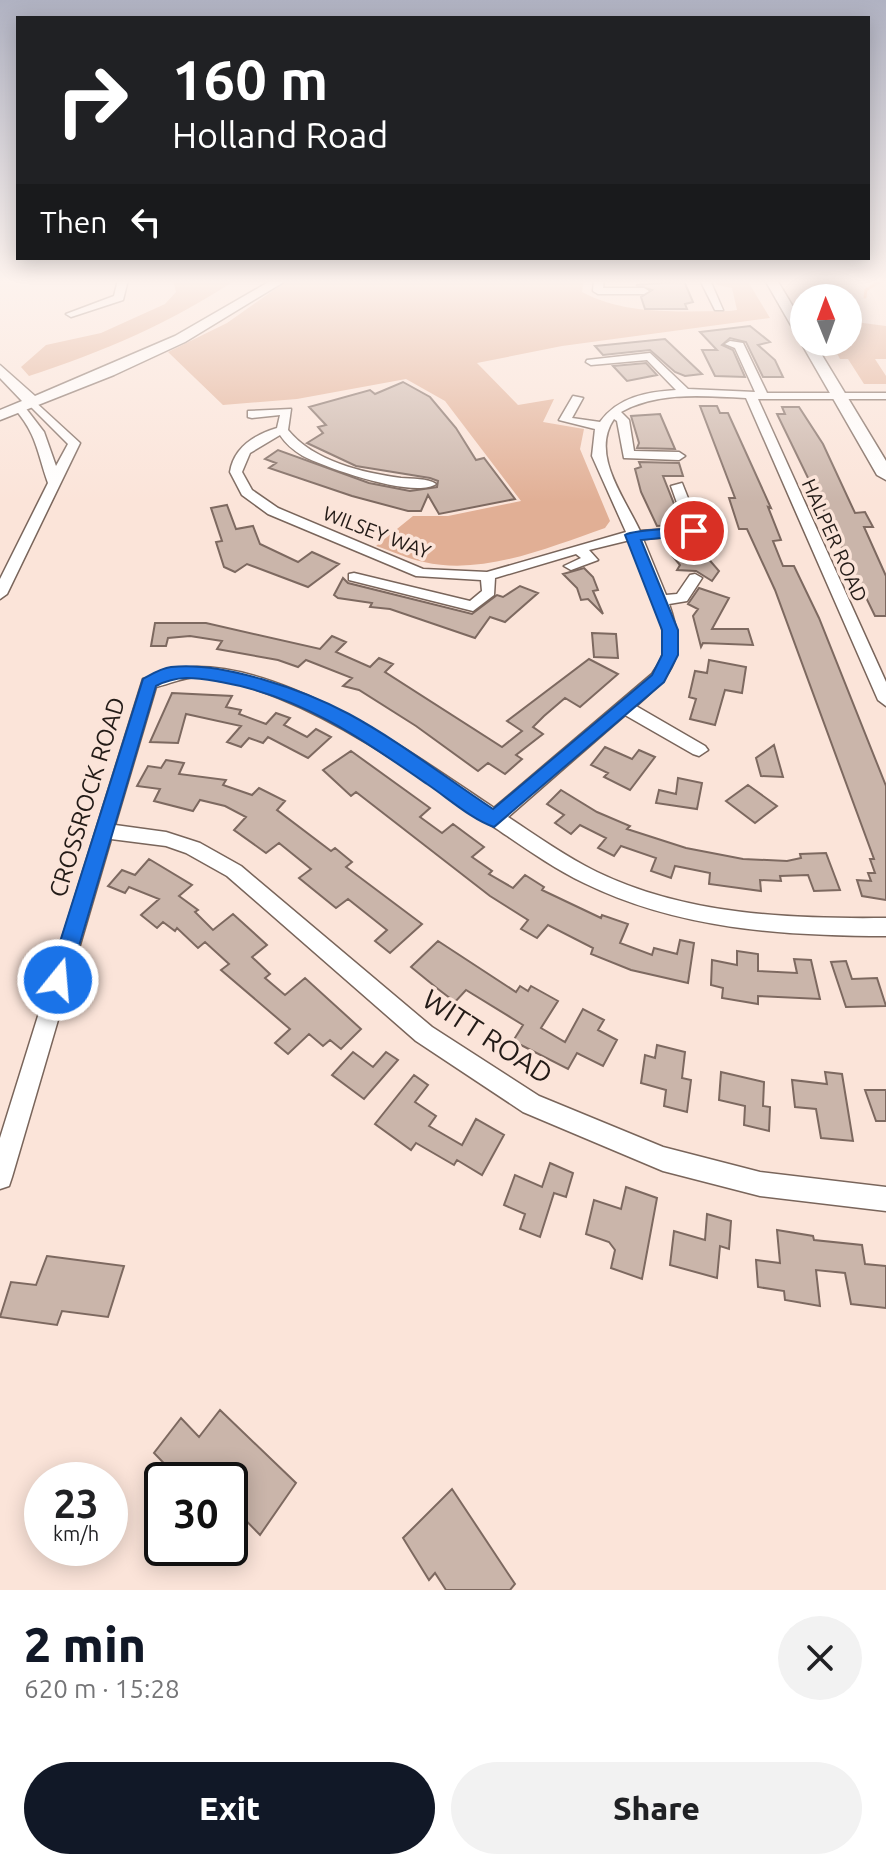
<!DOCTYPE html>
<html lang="en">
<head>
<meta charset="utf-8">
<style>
  body { margin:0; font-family:Ubuntu,sans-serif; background:#f2f2f2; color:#202124; height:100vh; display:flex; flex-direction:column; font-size:30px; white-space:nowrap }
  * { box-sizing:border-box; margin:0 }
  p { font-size:26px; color:#757577 }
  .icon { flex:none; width:44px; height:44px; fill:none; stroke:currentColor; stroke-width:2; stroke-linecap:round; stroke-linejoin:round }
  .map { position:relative; height:1590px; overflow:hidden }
  .sheet { display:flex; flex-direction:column; background:#fff; flex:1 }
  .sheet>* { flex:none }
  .guide { position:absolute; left:16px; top:16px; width:854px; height:244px; border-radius:0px; box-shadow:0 4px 20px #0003; background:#202124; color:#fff; overflow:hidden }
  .needle { width:52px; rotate:359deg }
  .controls { position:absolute; left:790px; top:284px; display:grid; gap:16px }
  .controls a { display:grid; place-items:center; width:72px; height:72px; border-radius:50%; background:#fff; box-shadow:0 4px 20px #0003; font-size:40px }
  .speed { position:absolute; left:24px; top:1462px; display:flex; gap:16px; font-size:40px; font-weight:700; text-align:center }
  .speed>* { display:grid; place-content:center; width:104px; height:104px; border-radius:50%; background:#fff; box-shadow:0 4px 20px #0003; line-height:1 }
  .speed small { font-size:20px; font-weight:400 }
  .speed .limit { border:4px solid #111; border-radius:12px; background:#fff; color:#111 }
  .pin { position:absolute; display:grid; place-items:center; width:68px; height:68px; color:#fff; margin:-34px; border:4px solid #fff; border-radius:50%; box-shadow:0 2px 8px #0007 }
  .me { position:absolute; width:88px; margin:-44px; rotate:17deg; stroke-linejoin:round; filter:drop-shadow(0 0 6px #0008) }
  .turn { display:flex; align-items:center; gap:28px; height:168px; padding:0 24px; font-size:36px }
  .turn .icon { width:104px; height:104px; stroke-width:2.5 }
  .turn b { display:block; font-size:56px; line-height:68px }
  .then { display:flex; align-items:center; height:76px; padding:0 24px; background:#0003; gap:16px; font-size:30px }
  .round { display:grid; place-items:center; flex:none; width:84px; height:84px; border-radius:42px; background:#f2f2f2 }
  .overview { display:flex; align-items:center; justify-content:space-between; height:136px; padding:0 24px }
  h1 { font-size:48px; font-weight:800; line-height:60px; color:#111827 }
  .action { display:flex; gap:16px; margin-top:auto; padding:16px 24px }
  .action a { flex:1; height:92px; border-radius:48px; background:#111827; color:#fff; font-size:32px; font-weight:800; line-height:92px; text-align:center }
  .action a+a { background:#f2f2f2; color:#202124 }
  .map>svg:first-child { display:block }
  .green { fill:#e1af95 }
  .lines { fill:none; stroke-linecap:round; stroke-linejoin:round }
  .stream { stroke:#fcaf88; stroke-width:3 }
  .building { fill:#cab5aa; stroke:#7d6960; stroke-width:2 }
  .minor-casing { stroke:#79655b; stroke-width:3 }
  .major-casing { stroke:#79655b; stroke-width:3 }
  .minor { fill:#fff; fill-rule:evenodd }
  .major { fill:#fff; fill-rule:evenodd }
  .route { fill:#1a73e8; stroke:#114b97; stroke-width:2 }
  .labels { text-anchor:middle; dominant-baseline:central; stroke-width:7; stroke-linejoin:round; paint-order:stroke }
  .far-street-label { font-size:20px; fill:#231b17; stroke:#fbe4d9 }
  .street-label { font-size:24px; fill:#231b17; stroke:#fbe4d9 }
  .near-street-label { font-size:28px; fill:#231b17; stroke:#fbe4d9 }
</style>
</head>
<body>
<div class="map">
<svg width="886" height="1590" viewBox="0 0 886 1590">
  <rect width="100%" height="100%" fill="#fbe4d9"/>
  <!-- green -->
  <path class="green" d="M173,280h62c-64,43 -133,72 -206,96l-8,-9 25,-22 55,-12 64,-29 11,-12z
    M288,280h296l-2,12c45,24 98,19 148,19l7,-1 -5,-22 -15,-3 -3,-5h33l23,38 -208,28 -85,17 41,42 36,-6 -11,23 41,7 -4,20 30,72 -5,7c-55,19 -122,48 -181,34 -16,-3 -32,-11 -48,-16l37,-30h35l73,-15 -76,-100 -39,-22 -109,20 -74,6 -55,-53 59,-29z
    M848,321l38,5v33h-11l11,17v8h-22l-16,-25h-8l-9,-17h17z"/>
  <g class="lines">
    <!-- stream -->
    <path class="stream" d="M865,297l1,-7 16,-10"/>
  </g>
  <!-- building -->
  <path class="building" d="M684,281l9,21 -8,2 2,5h-42l-4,-12 11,-7 -16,-5z
    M750,326l20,16 -12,3 17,15 8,17h-20l-17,-35 -16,-4 -8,7 11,5 12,27 -30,-1 -13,-26h15l-17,-18z
    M665,339l37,35 -17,2 -10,-4 -25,-22 -47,5 -8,-9z
    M646,363l11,12 -30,6 -14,-15z
    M403,382l27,15 26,31 20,32 8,-2 31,41 -76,15 -11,-19 -7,16h-13l-56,-15 -83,-28 7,-5 -11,-4 13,-9 91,33 41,8 27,-4 1,-6 -8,-3 -74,-12 -49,-23 16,-10 -5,-6 8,-2 -17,-18 61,-17 5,4z
    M700,406h17l3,7h8l43,95 -3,-1 13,33 -8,1 10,25h11l25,52 67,168v114l-24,-4 -5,-16 14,1 -3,-8h7l-5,-14h4l-99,-269 -28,-61h-8l-10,-31h6z
    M782,407h17l24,37 32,69 10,-1 8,15h-9l22,49v40h-11l-98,-202h8z
    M660,414l15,35 -38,-1 2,-5 -8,-27z
    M639,462l40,1 4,13h-20l19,48 -25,2 -16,-34 -6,-23 6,-2z
    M227,505l9,24 17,-3 7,18 38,18 14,-10 27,12 -31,23 -61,-23 -12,8 -11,-5 -8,-25 6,-1 -11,-33z
    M690,548l10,1 19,22 -7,10 -16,-10 -19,-1 3,-5 -10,-12z
    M584,568l9,9 5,13 -5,1 10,23 -15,-15 -7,1 -4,-12 -14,-14z
    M343,578l5,5 124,31 25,-19 6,2 17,-11 18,7 -33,29 -15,-5 -15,21 -85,-29 -20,-2 2,-4 -34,-5 -4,-3z
    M699,588l30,10 -17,31h36l5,16 -50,-2 -2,4 -8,-31 5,-7 -10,-5z
    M155,623h51l114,26 12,-13 14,6 -10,10 34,15 9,-9 14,6 -8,8 117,75 20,-16 -15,-10 82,-62 29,15 -38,33 -15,-9 -21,18 -11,11 10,7 -27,21 6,4 -17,15 -17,-11 -10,8 -62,-45 -57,-36 -16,-4 9,-8 -46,-18 -8,7 -20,-7 -61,-11 5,-8 -32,-5 -22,2 -2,8h-15z
    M592,633l24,1 2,24 -24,-1z
    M709,660l37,7 -4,26 -17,-3 -10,35 -25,-6 6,-20 -7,-2 6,-26 12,2z
    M172,693l60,3 -6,11 15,3 -2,4 27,10 10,-11 14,5 -6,7 23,12 9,-8 15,8 -23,21 -40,-21 -5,6 -14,-5 -8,9 -14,-5 14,-16 -55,-12 -8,29 -28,-1z
    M774,745l9,32 -22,-1 -5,-18z
    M605,747l27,12 7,-9 16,7 -25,33 -26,-13 4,-4 -17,-8z
    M351,751l79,57 -10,9 22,16 11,-9 31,23 -12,10 20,14 -3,3 24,14 12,-13 19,12 -2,3 59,28 1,-3 26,9 -8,19 32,12 2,-7 23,6 3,-14 14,3 -6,40 -57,-13 -40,-16 2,-6 -45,-23 -11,13 -16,-9 7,-9 -38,-24 -134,-104 -5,4 -28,-26z
    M166,760l18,3 -5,11 47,6 -3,5 29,10 7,-7 26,13 -8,9 54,41 4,-3 17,14 -6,5 76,57 -32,29 -15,-12 12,-11 -39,-31 -12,9 -37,-30 12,-9 -32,-26 -13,10 -32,-23 12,-13 -21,-11 -25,-6 -7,11 -39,-10 6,-12 -23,-3 11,-20 13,2z
    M678,778l24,5 -5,26 -41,-6 3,-13 17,4z
    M748,785l29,21 -22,17 -29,-22z
    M561,790l36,22 33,14 -3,3 59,19 57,11 44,2 14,-3 -1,-4 26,-1 14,37 -26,1 -6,-16 -28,1 1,5 -21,-1 1,11 -52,-7 1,-11 -35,-7 -4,12 -20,-7 5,-13 -35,-12 -7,10 -16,-8 8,-10 -26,-13 -9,9 -16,-11 9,-8 -17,-11z
    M149,859l43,26 -13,11 19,14 -3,2 18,18 20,-16 34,31 -15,12 18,17 -5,4 20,17 20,-17 56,51 -20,20 -11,-9 -7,6 -14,-12 -21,20 -13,-11 15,-14 -69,-59 8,-6 -24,-22 -7,6 -21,-20 -2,3 -12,-9 -6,6 -16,-13 18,-16 -30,-12 -4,6 -17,-7 14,-16 13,5z
    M438,941l78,51 4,-6 8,5 3,-5 27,15 -17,27 24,14 18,-33 21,11 -6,10 19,10 -14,26 -26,-13 -9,16 -55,-28 10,-16 -57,-35 -11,12 -17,-13 -27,-22z
    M737,951l21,3v17l39,2 -3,-14 17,1 9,39 -62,-3v8l-36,-6 1,-10 -12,-3 1,-25 25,5z
    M846,961l6,18 25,-1 9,28 -40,1 -15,-45z
    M657,1045l28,7 -3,26 9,2 -4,32 -23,-6 2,-16 -25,-7 4,-28 10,3z
    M353,1052l20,15 13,-15 12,8 -34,39 -32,-24z
    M721,1072l43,10 -1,24 7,1 -1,24 -25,-6 1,-19 -26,-6z
    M825,1072l17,2 11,67 -32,-3 -5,-29 -21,-2 -3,-27 35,4z
    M414,1075l14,10 -13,17 21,14 -7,10 33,19 14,-26 28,16 -22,40 -25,-15 -3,5 -38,-22 -5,7 -36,-26z
    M865,1090h21v31h-10z
    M550,1163l23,10 -7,24 -12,-4 -14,44 -20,-8 5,-15 -21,-9 11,-30 27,12z
    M626,1187l31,11 -15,81 -31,-11 4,-18 -6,-8 -23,-8 8,-34 27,9z
    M707,1214l24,7 -2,28 -9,-3 -3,32 -47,-13 4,-34 31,9z
    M777,1230l36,6 1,4 48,5 3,19 21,2v42l-35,-4 -6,-31 -29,-3 4,36 -35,-6 -1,-9 -26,-4 -2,-27 24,3z
    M47,1256l77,10 -16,51 -46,-6 -5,14 -57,-8 11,-35 25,3z
    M220,1410l76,73 -36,52 -30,-31v-24h-50l-26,-27 27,-35 18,19z
    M452,1489l63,95 -5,6h-64l-11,-17 -6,7 -26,-42z"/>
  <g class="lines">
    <defs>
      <path id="minor" d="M118,280h10l-5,20 -52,17 -5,-3 48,-18z
        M594,280h10l-1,8h41l5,3 -5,3h-46l-5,-3z
        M700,280h10l13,30h-8z
        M730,341l13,2 24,50h119v6h-128l128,283v24l-8,-6 -132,-302c-43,-2 -87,-7 -125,14l8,8 5,31 45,1 6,4 -6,4 -55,-2 -7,-37 -3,-2c-24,35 10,78 26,112l46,-3 -15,-42 11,-3 19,48 -7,4 -51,4 23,56 11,-1 13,-19 5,-1 7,4 -15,23 -18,3c18,52 6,68 -33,102l69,40 3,4 -9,6 -6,-2 -68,-39 -117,102c29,19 58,40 89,55 89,43 192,47 289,46v18c-103,0 -208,-7 -302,-53 -31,-15 -59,-35 -87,-54 -70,-46 -139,-99 -218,-131 -25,-10 -54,-20 -82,-21 -13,0 -28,7 -41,10l-41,138 51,7 34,11 41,23 191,161 107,69 124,51 97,25 126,15v24l-126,-15 -97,-25 -140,-59 -107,-71 -189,-165 -41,-23 -20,-7 -55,-7 -99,338 -3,9 -9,3v-51l143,-459c16,-4 37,-12 54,-12 97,0 219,89 297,141l158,-134c3,-5 8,-11 10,-17 9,-30 -20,-88 -32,-117l-41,10 9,10 -27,10 -7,-4 17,-8 -5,-4 -81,24 -1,17 -21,16 -124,-31v-6l5,-1 116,28 12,-10 -1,-11 -65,-4 -148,-62 -26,-19 -12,-23c4,-25 24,-37 47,-44l3,-13 -28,3 -4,-1v-6l43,-2 -3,21c25,31 75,43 113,48 11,1 27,0 35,6 -21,15 -110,-16 -133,-28 -10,-6 -17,-12 -23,-21l-30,18 -8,19 10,18 26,18 145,61 64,3 139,-40 -34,-76 3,-27 -36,-9 14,-24 10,2 -11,20 28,4c18,-25 46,-30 76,-32l-29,-30 -56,5 -5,-3 1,-2 63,-7 38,36 67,3 -20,-44 -10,-4z
        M32,399l48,44 -73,151 -7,5v-20l48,-96c-11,-31 -11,-49 -34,-75l2,-2h8l20,26 12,34 12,-22 -42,-42z"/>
      <path id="major" d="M272,280h15l-102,62 -71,33 -114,45v-10l22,-9 -22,-23v-13l35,31 140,-60z
        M765,280h12l27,45v17h10l72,119v19l-9,-5z"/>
    </defs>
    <!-- minor casing -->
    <use href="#minor" class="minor-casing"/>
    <!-- major casing -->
    <use href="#major" class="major-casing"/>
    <!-- minor -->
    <use href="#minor" class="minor"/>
    <!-- major -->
    <use href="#major" class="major"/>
  </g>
  <!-- sky -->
  <linearGradient id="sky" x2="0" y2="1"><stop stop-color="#b0b2c2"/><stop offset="0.56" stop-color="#fdf3ee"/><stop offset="1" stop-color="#fdf3ee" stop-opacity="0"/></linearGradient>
  <rect width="886" height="502" fill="url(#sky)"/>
  <!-- route -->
  <path class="route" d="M694,527l7,4 -2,3 -58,6 37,90v25l-14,27 -170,145c-23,-8 -46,-29 -67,-43 -65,-45 -126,-88 -206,-102 -24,-4 -42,-8 -65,4l-87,294 -3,6 -8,3 -7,-3 -3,-6 95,-301c9,-5 18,-11 28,-12 51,-6 133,23 178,47 50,27 97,64 144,95l159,-134 10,-20v-25l-37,-95c9,-6 54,-6 69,-8z"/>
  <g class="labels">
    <!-- far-street labels -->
    <g class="far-street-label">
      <text transform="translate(377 532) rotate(21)">WILSEY WAY</text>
      <text transform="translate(835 540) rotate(66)">HALPER ROAD</text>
    </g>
    <!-- street labels -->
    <g class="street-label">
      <text transform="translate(87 797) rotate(-73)">CROSSROCK ROAD</text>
    </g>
    <!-- near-street labels -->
    <g class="near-street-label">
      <text transform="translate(488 1036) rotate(33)">WITT ROAD</text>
    </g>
  </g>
</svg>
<div class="controls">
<a><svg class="needle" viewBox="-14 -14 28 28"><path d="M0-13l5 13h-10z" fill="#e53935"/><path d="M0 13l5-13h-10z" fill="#757577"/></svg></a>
</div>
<div class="speed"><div>23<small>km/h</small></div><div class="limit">30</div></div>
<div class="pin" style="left:694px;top:531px;background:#d93025"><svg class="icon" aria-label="arrive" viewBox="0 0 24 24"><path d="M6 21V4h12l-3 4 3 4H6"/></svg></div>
<svg class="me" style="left:58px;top:980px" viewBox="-20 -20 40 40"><circle r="17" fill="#1a73e8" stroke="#fff" stroke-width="3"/><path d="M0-11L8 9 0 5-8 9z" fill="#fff"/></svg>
<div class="guide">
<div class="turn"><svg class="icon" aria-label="right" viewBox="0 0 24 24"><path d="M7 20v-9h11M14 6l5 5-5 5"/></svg><div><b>160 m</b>Holland Road</div></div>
<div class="then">Then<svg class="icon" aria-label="left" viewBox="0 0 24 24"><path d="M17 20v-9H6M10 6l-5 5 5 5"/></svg></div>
</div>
</div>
<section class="sheet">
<div class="overview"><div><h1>2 min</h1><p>620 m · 15:28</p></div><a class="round"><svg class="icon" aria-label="close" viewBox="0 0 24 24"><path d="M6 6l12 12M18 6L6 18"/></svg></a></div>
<div class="action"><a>Exit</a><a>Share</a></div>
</section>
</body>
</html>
